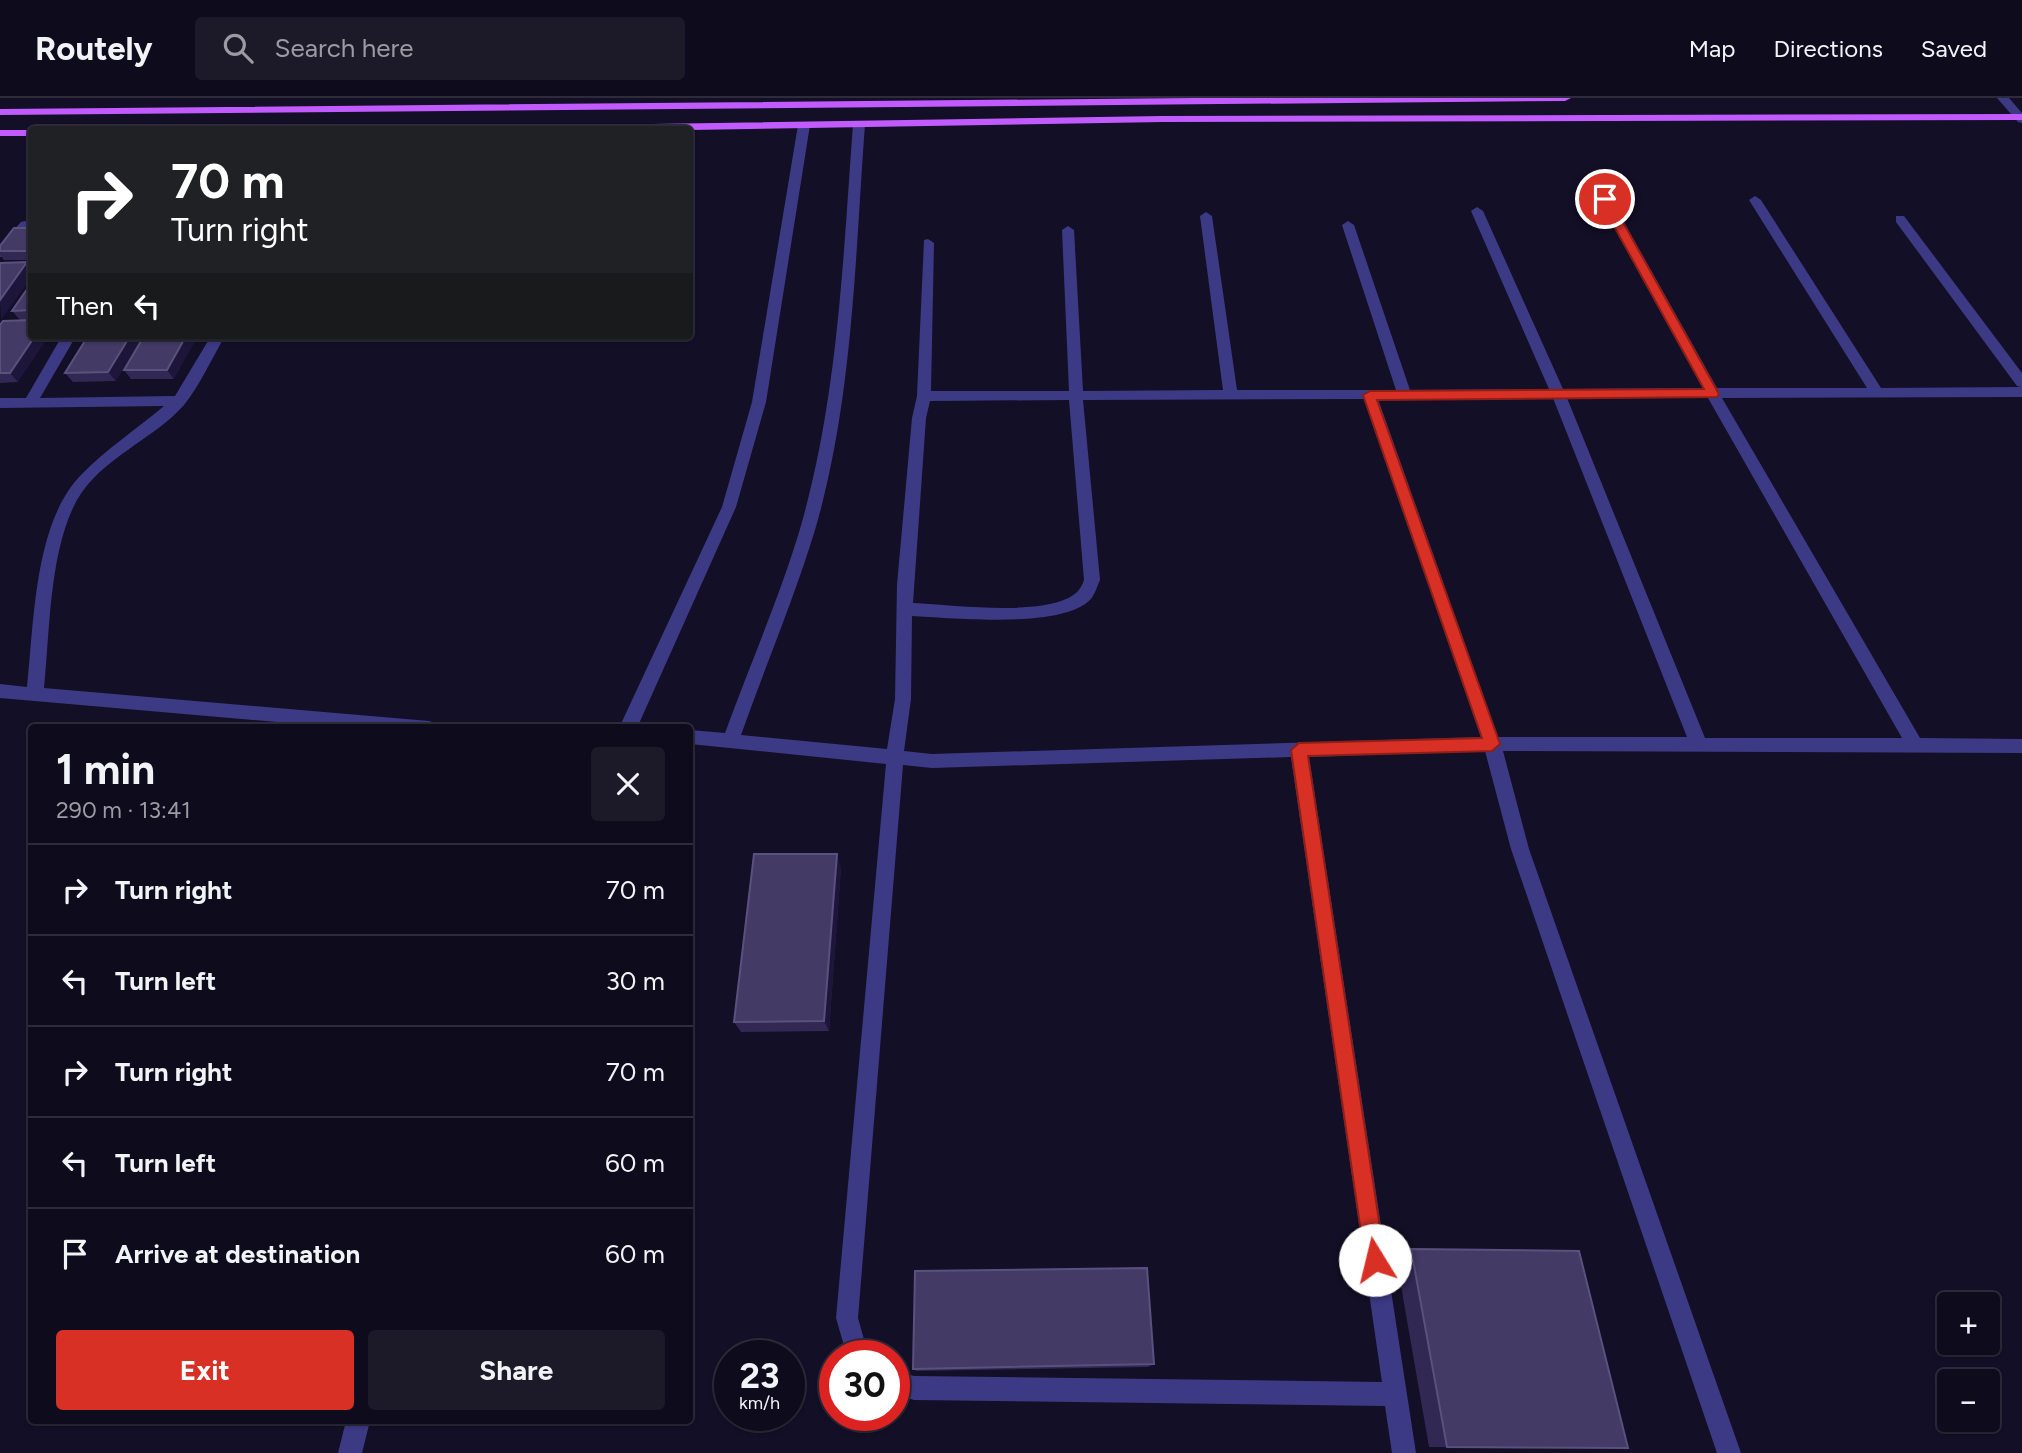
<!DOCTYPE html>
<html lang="en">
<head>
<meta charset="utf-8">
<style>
  body { margin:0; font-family:Figtree,sans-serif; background:#1c1929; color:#f1f3f6; height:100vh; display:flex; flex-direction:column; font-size:26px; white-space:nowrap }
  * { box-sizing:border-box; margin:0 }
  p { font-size:23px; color:#9b9ba3 }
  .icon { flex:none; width:38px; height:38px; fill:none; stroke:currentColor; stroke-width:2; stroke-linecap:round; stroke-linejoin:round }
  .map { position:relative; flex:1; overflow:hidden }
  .panel { position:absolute; left:28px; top:626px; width:665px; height:700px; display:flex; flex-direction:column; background:#0e0b1c; border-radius:7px; box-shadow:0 2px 5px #0004,0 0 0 2px #2e2b3b }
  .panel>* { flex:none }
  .top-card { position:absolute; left:28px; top:28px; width:665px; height:214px; border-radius:7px; box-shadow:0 2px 5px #0004,0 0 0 2px #2e2b3b; background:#202124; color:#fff; overflow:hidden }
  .tools { position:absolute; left:1937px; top:1194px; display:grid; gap:14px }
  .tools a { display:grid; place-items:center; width:63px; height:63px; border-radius:7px; background:#0e0b1c; box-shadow:0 2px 5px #0004,0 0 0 2px #2e2b3b; font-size:35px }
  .speed { position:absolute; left:714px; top:1242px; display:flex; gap:14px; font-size:35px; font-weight:700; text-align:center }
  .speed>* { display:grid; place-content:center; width:91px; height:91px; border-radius:50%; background:#0e0b1c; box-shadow:0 2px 5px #0004,0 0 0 2px #2e2b3b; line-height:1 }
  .speed small { font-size:18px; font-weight:400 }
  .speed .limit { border:10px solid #d22; background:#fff; color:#111 }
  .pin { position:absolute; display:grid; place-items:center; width:60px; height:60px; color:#fff; margin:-30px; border:4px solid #fff; border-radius:50%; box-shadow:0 2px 7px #0007 }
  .me { position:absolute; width:77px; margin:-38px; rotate:351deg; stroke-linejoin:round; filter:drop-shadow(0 0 5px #0008) }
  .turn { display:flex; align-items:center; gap:24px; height:147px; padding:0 28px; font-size:32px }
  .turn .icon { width:91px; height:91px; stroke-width:2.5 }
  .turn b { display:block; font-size:49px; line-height:60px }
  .then { display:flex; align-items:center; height:66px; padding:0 28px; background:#0003; gap:14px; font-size:26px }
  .round { display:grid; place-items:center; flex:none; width:74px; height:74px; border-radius:7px; background:#1c1929 }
  .overview { display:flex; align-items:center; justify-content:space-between; height:119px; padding:0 28px }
  h1 { font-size:42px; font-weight:700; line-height:52px }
  .primary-button { display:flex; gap:14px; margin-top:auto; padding:14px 28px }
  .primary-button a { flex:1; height:80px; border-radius:7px; background:#d93025; color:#fff; font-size:28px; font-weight:700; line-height:80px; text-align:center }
  .primary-button a+a { background:#1c1929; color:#f1f3f6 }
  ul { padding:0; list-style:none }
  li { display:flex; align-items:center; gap:21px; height:91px; padding:0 28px; border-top:2px solid #2e2b3b }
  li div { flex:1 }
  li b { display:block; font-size:26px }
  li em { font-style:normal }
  header { display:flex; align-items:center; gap:42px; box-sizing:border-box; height:98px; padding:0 35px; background:#0e0b1c; border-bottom:2px solid #2e2b3b }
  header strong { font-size:33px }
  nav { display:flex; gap:38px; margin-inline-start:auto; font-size:24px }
  .search { width:490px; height:63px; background:#1c1929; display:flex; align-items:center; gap:18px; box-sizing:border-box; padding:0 24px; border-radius:7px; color:#9b9ba3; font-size:26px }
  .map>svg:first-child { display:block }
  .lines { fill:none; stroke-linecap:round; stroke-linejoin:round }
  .minor { fill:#3d3a85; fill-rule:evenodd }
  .major { fill:#c25bff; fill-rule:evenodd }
  .wall { fill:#312854 }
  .shaded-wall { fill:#1d163a }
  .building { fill:#433a66; stroke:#5a527e; stroke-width:2 }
  .route { fill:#d93025; stroke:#8d1f18; stroke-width:2 }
</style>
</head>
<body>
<header>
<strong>Routely</strong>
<div class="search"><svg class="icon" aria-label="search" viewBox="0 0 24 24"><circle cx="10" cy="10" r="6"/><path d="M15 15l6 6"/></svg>Search here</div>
<nav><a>Map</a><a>Directions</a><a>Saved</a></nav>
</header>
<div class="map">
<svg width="2022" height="1355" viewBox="0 0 2022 1355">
  <rect width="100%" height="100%" fill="#130f26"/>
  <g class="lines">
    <!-- minor -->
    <path class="minor" d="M1997,0h12l13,15v10l-4,-1z
      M859,23l6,3c-10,134 -12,276 -50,406 -21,69 -50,137 -74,205l146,14 8,-50 2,-114 15,-167 5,-22 7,-156 4,-1 6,4 -3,148h138l-7,-161 6,-4 6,4 9,161 140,-1 -23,-174 6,-4 6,4 25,174h159l-54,-165 6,-4 6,4 56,165 139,-1 -78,-178 6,-4 6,4 80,178 140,-1 -104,-189 6,-4 6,4 106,189h150l-118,-188 6,-4 6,4 120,188 140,-1 -4,-1 -121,-164v-6h8l118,157v24l-300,1 198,340 102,1v14l-519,-2 26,98 212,604h-24l-206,-604 -26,-98 -176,6 107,696h-24l-7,-47 -471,-6 -20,-6v-24l20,6 468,6 -91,-625 -359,11 -29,-3 -45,553 7,25 8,13h-26l-11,-38 50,-554 -196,-20v-14l35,3c24,-66 55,-137 75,-204 38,-131 43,-270 53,-405zM1553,300l134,339h-189l-120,-338zM1567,300h141l194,340h-197zM1364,301l117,338 -549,17 -28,-3 7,-52 1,-83c41,2 149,13 178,-16 5,-5 7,-14 10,-20l-17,-180zM1069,302l15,180c-3,9 -8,15 -18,19 -37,16 -112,6 -153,4l13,-185 4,-17z
      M804,24l6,3 -44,277 -30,105 -99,221h-18l103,-221 30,-105 46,-277z
      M25,123l6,4 -2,3 -25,28 -4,1v-12l21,-23z
      M62,238h14l-36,62 135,-2 36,-60h14c-13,22 -25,49 -41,69 -31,35 -83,53 -107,95 -28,51 -27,131 -33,188l385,33 6,2 3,5h-91l-347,-30v-14l27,3c7,-64 7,-164 54,-212 25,-26 56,-46 83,-69l-164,2v-10h26z
      M346,1323h24l-8,32h-24z"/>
    <!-- major -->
    <path class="major" d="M1194,0h377l-6,3 -1565,14v-6z
      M2022,16v6l-859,2 -473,8h-227l5,-3 695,-11z
      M0,32h32v6h-32z"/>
  </g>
  <!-- wall -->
  <path class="wall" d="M32,130v32h-28l-4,-5v-9z
    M32,184v38h-12l-8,-9z
    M0,227l18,57 -18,1z
    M88,238l28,45 -43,1 -8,-9z
    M144,238l30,43h-43l-7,-9z
    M841,769l-12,164 -88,1 -7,-10z
    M1411,1151l217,199 -199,-1 -33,-190z
    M1154,1266l-6,3 -232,4 -3,-2z"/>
  <!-- shaded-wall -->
  <path class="shaded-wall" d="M27,164l5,5v10l-31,43 -1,-20z
    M35,238h14l-31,46 -8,-9z
    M130,238h13l-27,45 -8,-9z
    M186,238h12l-24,43 -7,-9z
    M837,756l4,13 -12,164 -5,-10z"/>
  <!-- building -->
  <path class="building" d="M14,130h18v23h-32v-5z
    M27,164l-27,38v-37z
    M32,184v28l-20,1z
    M32,222v16h3l-25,37h-10v-48l3,-4z
    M88,238h42l-22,36 -43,1z
    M144,238h42l-19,34h-43z
    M754,756h83l-13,167 -90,1z
    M1411,1151l168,2 49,197 -181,-1z
    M1147,1170l7,96 -241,5 2,-98z"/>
  <!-- route -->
  <path class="route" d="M1605,97l5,4 109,195 -2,3 -340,3 123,344 -8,7 -184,5 77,504 -3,7 -7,3 -7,-3 -3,-7 -74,-510 8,-7 183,-5 -119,-343 7,-4 334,-2 -105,-190z"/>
</svg>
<div class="tools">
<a>+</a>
<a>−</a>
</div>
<div class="speed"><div>23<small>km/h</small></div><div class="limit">30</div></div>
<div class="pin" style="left:1605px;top:101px;background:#d93025"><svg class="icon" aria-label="arrive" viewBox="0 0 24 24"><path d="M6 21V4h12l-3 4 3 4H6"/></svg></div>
<svg class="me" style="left:1375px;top:1162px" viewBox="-20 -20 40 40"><circle r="19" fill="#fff"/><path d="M0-13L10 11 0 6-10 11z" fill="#d93025"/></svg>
<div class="top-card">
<div class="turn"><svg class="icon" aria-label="right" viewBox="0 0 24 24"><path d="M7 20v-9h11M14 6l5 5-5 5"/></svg><div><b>70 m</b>Turn right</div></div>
<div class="then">Then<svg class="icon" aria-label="left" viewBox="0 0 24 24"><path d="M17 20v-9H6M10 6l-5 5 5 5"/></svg></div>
</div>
<section class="panel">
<div class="overview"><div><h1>1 min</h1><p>290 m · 13:41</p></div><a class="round"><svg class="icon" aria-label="close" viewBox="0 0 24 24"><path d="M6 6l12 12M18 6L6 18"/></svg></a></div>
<ul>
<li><svg class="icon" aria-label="right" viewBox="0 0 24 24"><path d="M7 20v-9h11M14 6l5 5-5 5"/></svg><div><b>Turn right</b></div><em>70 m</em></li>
<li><svg class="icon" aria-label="left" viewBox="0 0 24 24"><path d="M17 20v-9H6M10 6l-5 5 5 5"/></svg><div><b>Turn left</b></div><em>30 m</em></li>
<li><svg class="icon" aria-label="right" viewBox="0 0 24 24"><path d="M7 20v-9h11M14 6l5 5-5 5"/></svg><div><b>Turn right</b></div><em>70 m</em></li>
<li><svg class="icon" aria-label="left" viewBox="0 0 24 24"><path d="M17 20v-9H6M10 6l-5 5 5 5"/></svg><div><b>Turn left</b></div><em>60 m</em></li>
<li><svg class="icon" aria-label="arrive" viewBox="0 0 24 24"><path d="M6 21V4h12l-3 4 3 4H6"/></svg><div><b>Arrive at destination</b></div><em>60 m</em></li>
</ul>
<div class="primary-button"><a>Exit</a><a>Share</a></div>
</section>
</div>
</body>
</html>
